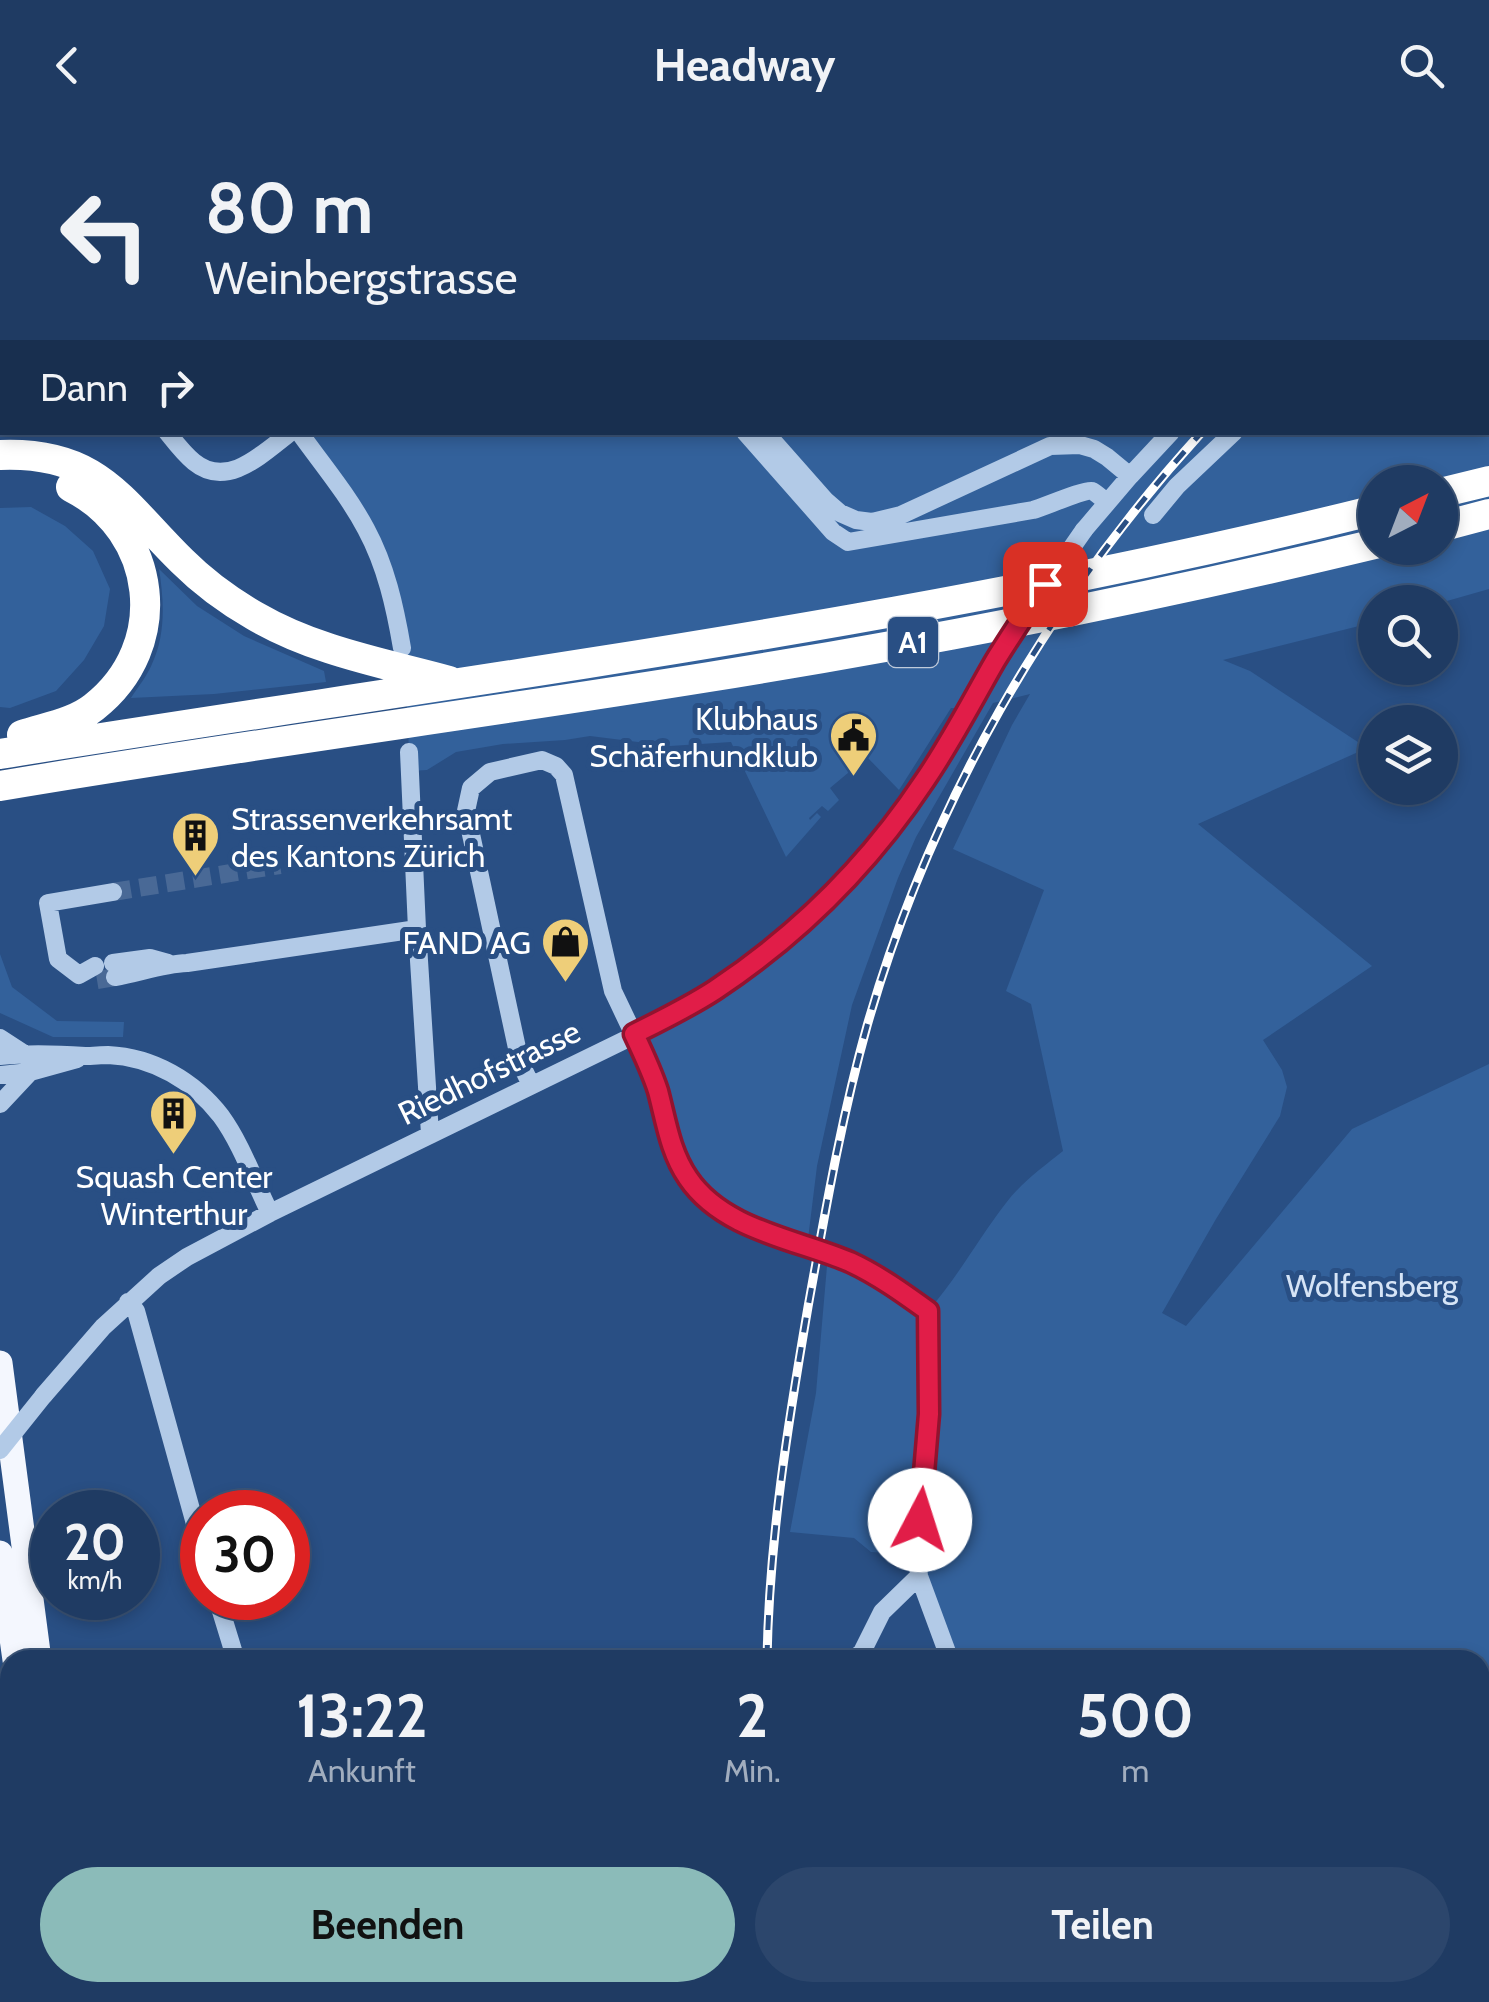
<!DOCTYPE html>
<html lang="de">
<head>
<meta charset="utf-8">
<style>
  body { margin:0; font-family:Cabin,sans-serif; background:#2c466c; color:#f1f3f6; height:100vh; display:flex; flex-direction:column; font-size:38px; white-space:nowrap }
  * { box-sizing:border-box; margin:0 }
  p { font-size:32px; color:#a1adbe }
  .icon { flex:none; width:55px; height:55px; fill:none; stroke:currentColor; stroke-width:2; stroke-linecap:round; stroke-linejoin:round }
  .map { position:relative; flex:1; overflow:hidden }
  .drawer { position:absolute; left:0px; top:1520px; width:1490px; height:352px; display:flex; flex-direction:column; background:#1f3b63; border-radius:30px 30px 0 0; box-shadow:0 5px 15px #0003,0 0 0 2px #3c5578 }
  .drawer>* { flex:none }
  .hud { position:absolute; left:0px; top:0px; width:1490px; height:305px; box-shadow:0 5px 15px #0003,0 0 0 2px #3c5578; background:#1f3b63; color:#f1f3f6; overflow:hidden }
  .needle { width:65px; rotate:42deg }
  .tools { position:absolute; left:1358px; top:335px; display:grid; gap:20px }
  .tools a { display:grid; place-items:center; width:100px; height:100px; border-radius:50%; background:#1f3b63; box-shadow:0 5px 15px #0003,0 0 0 2px #3c5578; font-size:50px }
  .speed { position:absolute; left:30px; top:1360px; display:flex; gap:20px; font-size:50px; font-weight:700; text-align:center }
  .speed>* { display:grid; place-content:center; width:130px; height:130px; border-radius:50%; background:#1f3b63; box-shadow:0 5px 15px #0003,0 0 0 2px #3c5578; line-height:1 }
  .speed small { font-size:25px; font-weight:400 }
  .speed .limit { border:15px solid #d22; background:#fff; color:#111 }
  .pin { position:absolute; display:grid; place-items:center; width:85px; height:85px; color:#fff; margin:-42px; border-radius:20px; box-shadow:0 5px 15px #0006 }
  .me { position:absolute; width:110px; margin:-55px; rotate:5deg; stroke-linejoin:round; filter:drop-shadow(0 0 8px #0008) }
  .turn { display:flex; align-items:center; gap:35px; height:210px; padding:0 40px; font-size:45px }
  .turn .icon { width:130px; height:130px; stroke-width:2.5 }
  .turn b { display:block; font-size:70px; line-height:85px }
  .then { display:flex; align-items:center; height:95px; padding:0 40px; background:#0003; gap:20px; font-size:38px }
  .eta { display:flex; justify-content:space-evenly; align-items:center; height:170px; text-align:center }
  .eta b { font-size:60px; font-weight:700; line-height:70px }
  .button { display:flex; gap:20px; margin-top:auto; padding:20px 40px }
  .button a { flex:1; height:115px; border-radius:60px; background:#8bbbb9; color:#111; font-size:40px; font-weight:700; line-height:115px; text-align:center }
  .button a+a { background:#2c466c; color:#f1f3f6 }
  header { display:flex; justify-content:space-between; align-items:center; height:130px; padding:0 40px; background:#1f3b63; font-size:45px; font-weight:700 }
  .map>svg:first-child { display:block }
  .green { fill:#33619b; fill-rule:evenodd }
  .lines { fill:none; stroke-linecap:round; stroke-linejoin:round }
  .minor-tunnel { stroke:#496996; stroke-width:18; stroke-dasharray:18 9; stroke-linecap:butt }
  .minor { stroke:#b2cae7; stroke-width:18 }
  .major { stroke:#f4f7fe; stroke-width:25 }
  .highway { stroke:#fff; stroke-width:30 }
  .rail-casing { stroke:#fff; stroke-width:9 }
  .rail { stroke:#294f84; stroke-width:5; stroke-dasharray:15; stroke-linecap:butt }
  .minor-bridge { stroke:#b2cae7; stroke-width:18 }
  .route-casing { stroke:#92132f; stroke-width:25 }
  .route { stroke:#e11d48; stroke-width:18 }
  .labels { text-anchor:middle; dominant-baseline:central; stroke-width:10; stroke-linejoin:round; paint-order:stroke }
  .shield { fill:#294f84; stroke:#bfcada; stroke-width:2.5 }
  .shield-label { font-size:30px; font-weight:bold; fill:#fff }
  .poi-label { font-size:32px; fill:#fff; stroke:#294f84; text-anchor:end }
  .street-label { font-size:32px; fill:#fff; stroke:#294f84 }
  .park-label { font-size:32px; fill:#d6e4f6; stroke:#294f84 }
</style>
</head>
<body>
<header><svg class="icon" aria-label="back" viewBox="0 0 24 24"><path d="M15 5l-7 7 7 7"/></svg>Headway<svg class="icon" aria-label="search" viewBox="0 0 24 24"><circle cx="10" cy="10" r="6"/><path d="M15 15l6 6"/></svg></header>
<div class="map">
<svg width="1489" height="1872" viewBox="0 0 1489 1872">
  <rect width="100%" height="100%" fill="#294f84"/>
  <!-- green -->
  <path class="green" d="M223,0h1221l2,2h-1223z
    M1489,52v407l-49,14 -65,-1v20l-152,38 27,11 117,77 -169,76 174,142 -109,74 19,30 5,17 -7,29 -64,103 -54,94 24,13 166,-197 137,-65v938h-111l-3,-9 105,-1v-332h-530l-33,-105 -46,-3 -17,-14 -64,-6 26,-139 11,-127 11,-1 1,-7 89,53c30,-34 50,-72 78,-108 15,-20 37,-36 57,-52l-32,-147 -25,-13 38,-101 -91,-41 59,-124 18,-31 -37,9 -77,134 -18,41 -46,127 -35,161 -10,81 -32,-12 -87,-57 -53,-143 106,-64c5,0 10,2 15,0 11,-3 38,-29 48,-38 78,-67 128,-138 178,-227l-14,3 -17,-1 -52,82 -32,-33 -37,31 9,12 -11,11 -6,-5 -13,12 1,2 7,-7 4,4 -35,40 -55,-115 -61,4 -80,-10 -25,4 -62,4 -47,8 -29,18 -17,1 -4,-82 -24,-126 -83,-130 1189,-1zM1375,352h65v66h-65z
    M31,377l34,19 28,25 17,38 -6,37 -20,34 -28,31 -46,17 -10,-1v-199z
    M159,439l38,37 47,30 80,35 2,11 -112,12 -83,4c7,-11 16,-22 21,-34 14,-30 12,-64 7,-95z
    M0,824l12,33 45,34 67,1 -1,15h-70l-53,-24z
    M9,1703l1,51 -10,4v-50z
    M787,1863h87l1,9h-88z"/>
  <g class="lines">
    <!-- minor-tunnel -->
    <path class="minor-tunnel" d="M113,762l167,-27
      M97,850l18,-3"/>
    <!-- minor -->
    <path class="minor" d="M223,2v-2
      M1476,2l2,-2
      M0,89l2,2
      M1488,107h1
      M167,302c8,10 17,22 27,30 34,28 70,-10 97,-30
      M299,302c23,32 49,63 67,97 20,37 29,78 36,119
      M745,302l88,100 15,10 185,-32c11,-3 52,-21 59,-19 3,1 12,9 14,11
      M765,302l60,68 15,13 16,7 16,2 29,-7 149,-69 30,-1 14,4 13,8 23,19
      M1153,385l24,-29 57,-54
      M1084,400l46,-54 41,-44
      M409,622l8,177 13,205
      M113,833l37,-5 18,5
      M95,836l-16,9 -21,-16 -10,-56 65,-11
      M115,847c24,-4 47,-13 72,-14l230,-34
      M0,908l23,15
      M0,926c29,-3 56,-2 85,0 8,0 16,-1 23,-1 45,2 86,26 113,61 21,29 33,65 49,97
      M0,945l30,-3 47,-13
      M531,955l-11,-23 -54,-251 5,-23 19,-16 52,-12 14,6 8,9 49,216 39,82 18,66 18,39 18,21 24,16 45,20 80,29 37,21 36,26 1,103 -12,141 2,21 31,84
      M0,974l30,-32
      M128,1172l8,9 66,238
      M44,1265l59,-68 56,-51 28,-19 83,-44 365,-178c27,-15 54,-28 80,-45 83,-55 156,-128 211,-210 21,-32 39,-66 58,-100
      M217,1468l19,62
      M853,1530l9,-8 20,-40 37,-36
      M0,1602l2,11
      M787,1862v10
      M999,1862v10
      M281,1872l30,-10"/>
    <!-- major -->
    <path class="major" d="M0,1233l39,297
      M0,1423l15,107
      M59,1862l1,10
      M78,1862l1,10"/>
    <!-- highway -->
    <path class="highway" d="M0,325c98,-4 121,46 182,106 22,22 47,40 73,55 60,35 128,47 194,65
      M1440,363l49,-12
      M1440,397l49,-13
      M22,605c24,-8 52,-12 72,-28 78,-61 64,-176 -23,-220
      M0,624c460,-74 923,-131 1375,-244
      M0,656c236,-40 473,-71 709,-109 224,-36 446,-80 666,-133"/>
    <defs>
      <path id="rail" d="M1488,63l1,-1
        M767,1530c2,-119 21,-236 41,-353 17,-94 33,-188 59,-281 63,-221 180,-424 335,-594
        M772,1862v10"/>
    </defs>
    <!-- rail casing -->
    <use href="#rail" class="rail-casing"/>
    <!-- rail -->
    <use href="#rail" class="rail"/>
    <!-- minor-bridge -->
    <path class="minor-bridge" d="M984,550l36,-58 64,-92
      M0,1320l44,-55"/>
  </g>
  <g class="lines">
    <defs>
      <path id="route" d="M920,1390l9,-106 -1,-103c-25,-18 -50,-36 -78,-49 -54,-23 -127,-32 -162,-84 -18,-26 -22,-57 -30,-87 -6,-19 -15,-38 -24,-57 28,-14 55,-27 81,-44 83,-55 155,-127 210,-210 26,-38 47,-79 70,-119 16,-26 33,-51 50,-77"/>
    </defs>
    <!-- route casing -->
    <use href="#route" class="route-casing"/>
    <!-- route -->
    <use href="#route" class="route"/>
  </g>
  <!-- icons -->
  <defs>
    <symbol id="civic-pin" viewBox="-11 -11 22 30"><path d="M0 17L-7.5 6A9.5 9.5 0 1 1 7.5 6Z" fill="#eece79" stroke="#294f84"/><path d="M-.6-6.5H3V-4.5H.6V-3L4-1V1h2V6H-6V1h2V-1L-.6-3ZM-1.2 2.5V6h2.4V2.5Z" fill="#111"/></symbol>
    <symbol id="building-pin" viewBox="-11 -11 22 30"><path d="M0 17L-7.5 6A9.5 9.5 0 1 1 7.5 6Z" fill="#eece79" stroke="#294f84"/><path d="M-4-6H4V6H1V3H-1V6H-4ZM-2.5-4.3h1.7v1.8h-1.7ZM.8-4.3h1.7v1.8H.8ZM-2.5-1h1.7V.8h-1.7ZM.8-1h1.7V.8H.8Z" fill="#111"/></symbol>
    <symbol id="shop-pin" viewBox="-11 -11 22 30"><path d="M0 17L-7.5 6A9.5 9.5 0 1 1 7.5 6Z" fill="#eece79" stroke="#294f84"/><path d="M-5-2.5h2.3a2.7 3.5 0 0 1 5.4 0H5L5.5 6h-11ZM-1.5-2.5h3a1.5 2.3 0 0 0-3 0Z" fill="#111"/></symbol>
  </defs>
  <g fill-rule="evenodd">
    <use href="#civic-pin" x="826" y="578" width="55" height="75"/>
    <use href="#building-pin" x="168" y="678" width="55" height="75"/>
    <use href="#shop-pin" x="538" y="784" width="55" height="75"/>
    <use href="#building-pin" x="146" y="956" width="55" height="75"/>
  </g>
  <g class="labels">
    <!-- shield labels -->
    <rect class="shield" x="888" y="487" width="50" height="50" rx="8"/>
    <g class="shield-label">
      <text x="913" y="512">A1</text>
    </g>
    <!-- poi labels -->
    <g class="poi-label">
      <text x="818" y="588">Klubhaus<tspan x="818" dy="37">Schäferhundklub</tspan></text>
      <text x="231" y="688" text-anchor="start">Strassenverkehrsamt<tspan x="231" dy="37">des Kantons Zürich</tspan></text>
      <text x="531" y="812">FAND AG</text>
      <text x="174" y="1046" text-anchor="middle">Squash Center<tspan x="174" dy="37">Winterthur</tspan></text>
    </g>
    <!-- street labels -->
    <g class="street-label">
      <text transform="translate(489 942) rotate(-26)">Riedhofstrasse</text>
    </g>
    <!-- park labels -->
    <g class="park-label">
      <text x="1372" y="1155">Wolfensberg</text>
    </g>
  </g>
</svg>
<div class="tools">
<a><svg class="needle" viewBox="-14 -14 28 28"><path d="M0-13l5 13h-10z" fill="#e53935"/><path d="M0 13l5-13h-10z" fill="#a1adbe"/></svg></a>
<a><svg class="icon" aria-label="search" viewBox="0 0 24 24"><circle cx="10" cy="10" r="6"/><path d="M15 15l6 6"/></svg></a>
<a><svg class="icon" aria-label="layers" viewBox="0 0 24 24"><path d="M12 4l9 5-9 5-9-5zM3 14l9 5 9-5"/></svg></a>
</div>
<div class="speed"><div>20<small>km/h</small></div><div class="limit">30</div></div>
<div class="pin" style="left:1045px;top:454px;background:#d93025"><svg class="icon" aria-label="arrive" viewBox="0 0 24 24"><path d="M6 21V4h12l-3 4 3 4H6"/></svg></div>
<svg class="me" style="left:920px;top:1390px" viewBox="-20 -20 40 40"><circle r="19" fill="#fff"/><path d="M0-13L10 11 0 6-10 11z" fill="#e11d48"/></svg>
<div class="hud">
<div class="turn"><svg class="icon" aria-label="left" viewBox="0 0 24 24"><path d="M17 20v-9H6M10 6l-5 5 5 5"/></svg><div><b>80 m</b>Weinbergstrasse</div></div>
<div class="then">Dann<svg class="icon" aria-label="right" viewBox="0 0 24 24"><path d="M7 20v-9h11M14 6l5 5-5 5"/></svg></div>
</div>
<section class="drawer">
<div class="eta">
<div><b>13:22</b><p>Ankunft</p></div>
<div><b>2</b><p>Min.</p></div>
<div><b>500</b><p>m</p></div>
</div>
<div class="button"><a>Beenden</a><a>Teilen</a></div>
</section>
</div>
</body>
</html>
